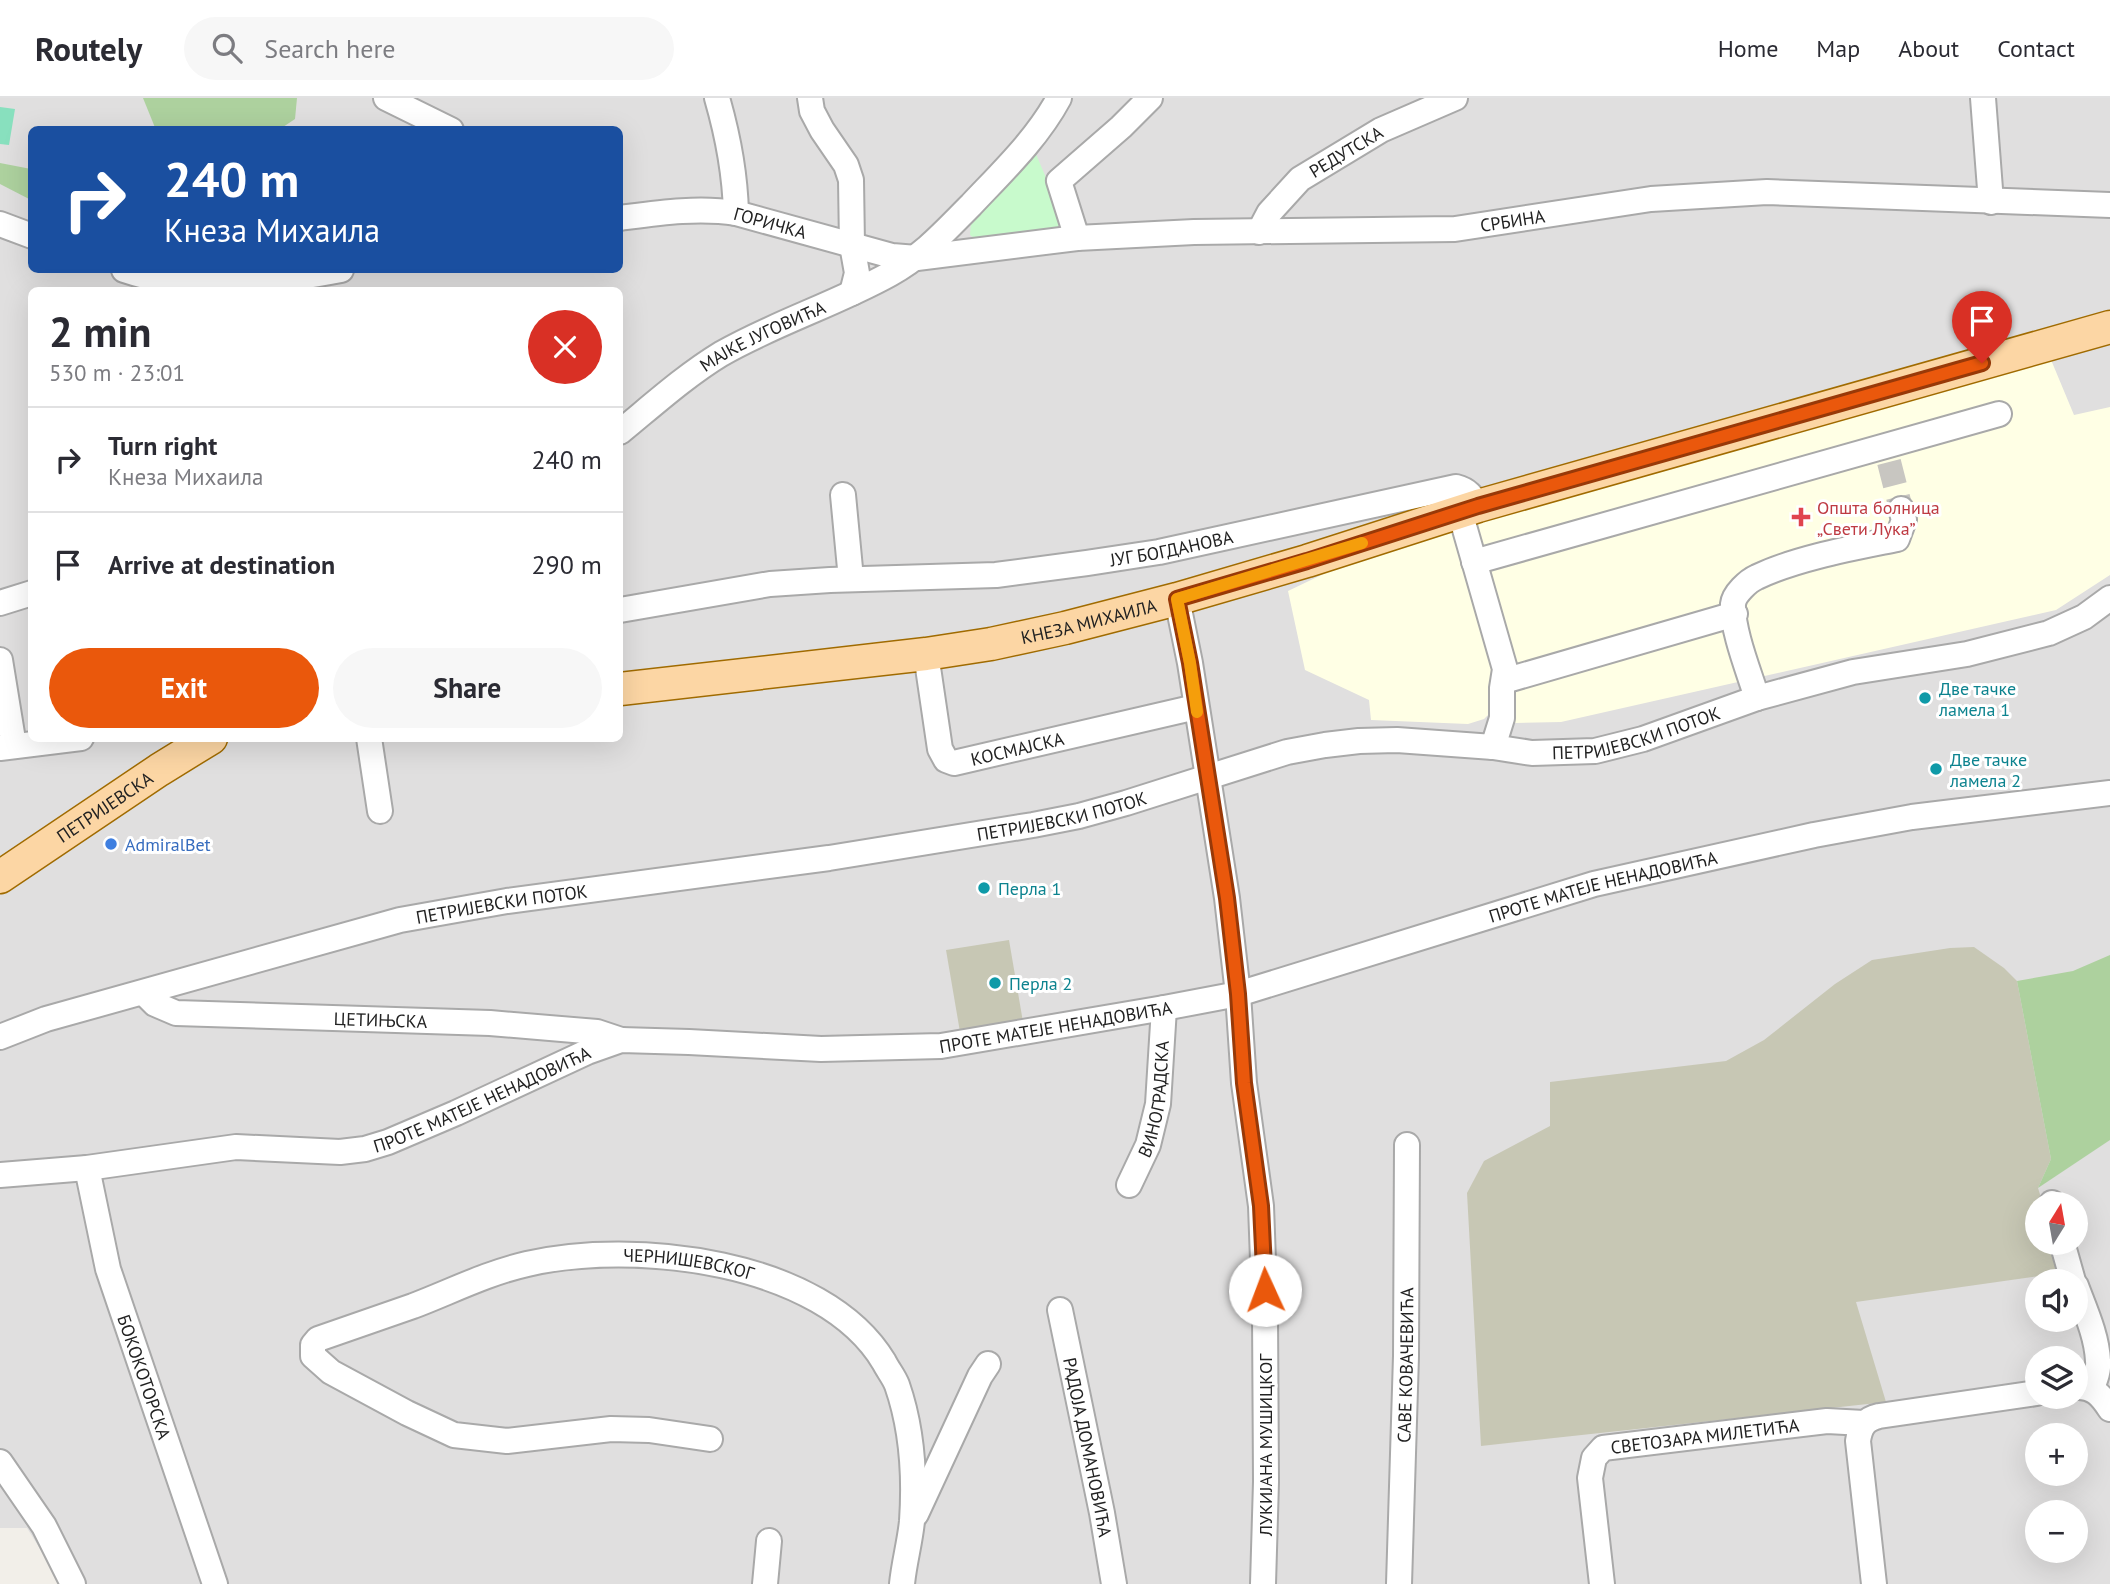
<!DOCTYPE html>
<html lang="en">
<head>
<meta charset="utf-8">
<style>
  body { margin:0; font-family:"PT Sans",sans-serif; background:#f7f7f7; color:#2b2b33; height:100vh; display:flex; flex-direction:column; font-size:26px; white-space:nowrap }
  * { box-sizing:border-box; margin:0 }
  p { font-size:23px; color:#7c7c81 }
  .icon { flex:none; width:38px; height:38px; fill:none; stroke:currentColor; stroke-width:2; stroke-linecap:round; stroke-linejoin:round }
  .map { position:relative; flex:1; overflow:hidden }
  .sheet { position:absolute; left:28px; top:189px; width:595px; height:455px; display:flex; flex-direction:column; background:#fff; border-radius:10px; box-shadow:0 7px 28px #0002 }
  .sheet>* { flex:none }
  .banner { position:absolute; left:28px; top:28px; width:595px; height:147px; border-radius:10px; box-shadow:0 7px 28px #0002; background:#1a4fa0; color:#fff; overflow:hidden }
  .needle { width:46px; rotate:11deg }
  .tools { position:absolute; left:2025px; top:1094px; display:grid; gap:14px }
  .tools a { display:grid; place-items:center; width:63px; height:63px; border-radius:50%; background:#fff; box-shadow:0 7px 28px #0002; font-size:35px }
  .pin { position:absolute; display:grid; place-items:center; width:60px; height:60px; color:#fff; margin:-72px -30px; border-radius:50% 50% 50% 0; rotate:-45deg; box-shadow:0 0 7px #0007 }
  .pin .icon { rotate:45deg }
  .me { position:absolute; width:77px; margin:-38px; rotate:358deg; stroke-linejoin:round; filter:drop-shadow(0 0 5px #0008) }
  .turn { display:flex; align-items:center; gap:24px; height:147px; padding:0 21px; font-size:32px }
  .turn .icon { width:91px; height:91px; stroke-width:2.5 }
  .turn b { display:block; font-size:49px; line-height:60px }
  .round { display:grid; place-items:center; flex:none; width:74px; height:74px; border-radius:37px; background:#f7f7f7 }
  .headline { display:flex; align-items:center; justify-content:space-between; height:119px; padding:0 21px }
  h1 { font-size:42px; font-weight:700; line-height:52px }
  .action { display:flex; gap:14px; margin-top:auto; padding:14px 21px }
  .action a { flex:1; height:80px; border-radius:42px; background:#ea580c; color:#fff; font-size:28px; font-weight:700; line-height:80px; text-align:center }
  .action a+a { background:#f7f7f7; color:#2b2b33 }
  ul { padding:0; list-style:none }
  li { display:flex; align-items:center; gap:21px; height:105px; padding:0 21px; border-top:2px solid #e1e1e2 }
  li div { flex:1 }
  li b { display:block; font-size:26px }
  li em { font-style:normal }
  header { display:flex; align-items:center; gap:42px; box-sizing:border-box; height:98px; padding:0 35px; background:#fff; border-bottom:2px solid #e1e1e2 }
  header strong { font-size:33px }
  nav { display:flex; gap:38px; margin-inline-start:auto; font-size:24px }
  .search { width:490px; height:63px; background:#f7f7f7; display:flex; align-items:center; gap:18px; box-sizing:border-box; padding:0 24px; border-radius:38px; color:#7c7c81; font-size:26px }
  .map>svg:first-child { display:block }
  .residential { fill:#e0dfdf; fill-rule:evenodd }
  .education { fill:#ffffe5 }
  .construction { fill:#c7c7b4 }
  .forest { fill:#add19e }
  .park { fill:#c8facc }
  .pitch { fill:#88e0be }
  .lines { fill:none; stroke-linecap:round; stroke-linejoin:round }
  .minor-tunnel { stroke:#c8c6c1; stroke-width:24; stroke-dasharray:24 12; stroke-linecap:butt }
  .minor-casing { stroke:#a9a9a9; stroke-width:28 }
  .major-casing { stroke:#a06b00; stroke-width:35 }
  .minor { stroke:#fff; stroke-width:24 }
  .major { stroke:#fcd6a4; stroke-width:32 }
  .route-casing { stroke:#983908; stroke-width:18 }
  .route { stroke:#ea580c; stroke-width:12 }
  .slow { stroke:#f59e0b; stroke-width:12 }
  .health-dot { fill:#e0444e; stroke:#fff; stroke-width:2.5 }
  .culture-dot { fill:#0f9aa8; stroke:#fff; stroke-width:2.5 }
  .shop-dot { fill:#3f7fe0; stroke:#fff; stroke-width:2.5 }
  .labels { text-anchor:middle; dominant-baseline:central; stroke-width:6; stroke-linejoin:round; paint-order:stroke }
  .street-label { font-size:18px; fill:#222; stroke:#fff }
  .health-label { font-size:18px; fill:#be3a42; stroke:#fff; text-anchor:start }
  .culture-label { font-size:18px; fill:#0d838f; stroke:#fff; text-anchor:start }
  .shop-label { font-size:18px; fill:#366cbe; stroke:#fff; text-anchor:start }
</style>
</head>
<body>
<header>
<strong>Routely</strong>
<div class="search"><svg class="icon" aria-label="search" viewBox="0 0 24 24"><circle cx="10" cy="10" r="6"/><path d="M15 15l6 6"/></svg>Search here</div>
<nav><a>Home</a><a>Map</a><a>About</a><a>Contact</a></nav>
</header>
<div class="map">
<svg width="2110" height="1486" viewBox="0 0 2110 1486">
  <rect width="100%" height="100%" fill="#f2efe9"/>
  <!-- residential -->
  <path class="residential" d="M0,0h2110v1486h-2051l-7,-16 -25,-40h-27zM32,32h588v140h-588zM32,192h588v448h-588zM2037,1106h39v38h-39zM2037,1183h39v39h-39zM2037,1260h39v38h-39zM2037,1337h39v39h-39zM2037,1414h39v38h-39z"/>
  <!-- education -->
  <path class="education" d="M2049,257l25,60 36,-8v168l-54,35 -495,112 -46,1 -22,-13 -9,9 -16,5 -97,-4 -2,-20 -64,-30 -17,-79 71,-34 264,-79z"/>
  <!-- construction -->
  <path class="construction" d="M1009,842l14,82 -63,10 -14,-82z
    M1974,849l30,21 13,13 34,178 -13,29 5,16h-6v38l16,1 8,30 -205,29 30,100 -405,44 -14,-253 17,-32 66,-35v-44l176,-21 38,-21 71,-56 37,-24 78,-12z"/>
  <!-- forest -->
  <path class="forest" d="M143,0h154l-2,21 -15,10 -124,1z
    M0,65l31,6v31l-31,-16z
    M2110,857v185l-72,48 13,-29 -34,-178 56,-10z"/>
  <!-- park -->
  <path class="park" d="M1036,56l29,69v5l-91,10 -4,-3 1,-14z"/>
  <!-- pitch -->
  <path class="pitch" d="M0,9l15,2 -6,36 -9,-1z"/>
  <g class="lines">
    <!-- minor-tunnel -->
    <path class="minor-tunnel" d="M1889,364l12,47"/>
    <defs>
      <g id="minor">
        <path d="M386,0l65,32"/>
        <path d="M717,0c11,38 18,75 19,115"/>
        <path d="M810,0l2,13 10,19 24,35 5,15 1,65 5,28 -5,20"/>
        <path d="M1983,0l8,104"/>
        <path id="s1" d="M620,120c38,-5 77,-11 116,-5l156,43 25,2 160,-20 117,-6 261,-3 196,-30 116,-7 343,13"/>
        <path d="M0,126l32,12"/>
        <path id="s2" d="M1259,134l10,-19 31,-34 81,-49 74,-32"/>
        <path d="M1077,140l-18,-57 62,-54 29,-29"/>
        <path d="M124,172c74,25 142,14 217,0"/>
        <path id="s3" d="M620,334c33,-27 65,-56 101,-78 54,-31 115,-50 169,-80 33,-18 55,-43 81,-69 31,-33 66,-66 88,-107"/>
        <path d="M843,397l8,84"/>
        <path d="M1460,414l45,157 -3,19v30l-9,29"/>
        <path d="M1474,464l525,-148"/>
        <path d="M1177,501l13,64 37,235 11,96 6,89 17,123 4,108 1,168 -3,102"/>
        <path d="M0,505l32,-10"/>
        <path id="s4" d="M620,512l150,-26 60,-4 166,-5 91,-12 72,-11 297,-65c12,3 16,9 22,19"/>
        <path id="s5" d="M926,556l14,95 6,11 8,3 242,-56"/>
        <path d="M0,562l14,86"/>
        <path d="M1504,583l231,-67"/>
        <path d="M1757,600c-8,-26 -25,-68 -24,-94 1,-10 15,-23 24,-27 40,-19 96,-29 140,-38l7,-19 -3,-11"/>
        <path d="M369,640l11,73"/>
        <path d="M0,650l81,-10"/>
        <path id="s6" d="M144,895l11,11 21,9 314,10 107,9 24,8"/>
        <path id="s7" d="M0,939l46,-18 354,-99 107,-19 322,-43 204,-33 46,-9 47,-13 161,-51 38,-7 34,-4 38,-1 96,7 39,6 63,-2 48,-12 114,-41 96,-26 114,-18 82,-21 35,-16 26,-19"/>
        <path id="s8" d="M87,1070l21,101 107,315"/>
        <path id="s9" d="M0,1077l87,-7 149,-21 104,5 25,-3 23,-7 68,-29 131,-61 34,-12 68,2 132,7 120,-3 223,-38 74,-14 356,-110 220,-49 98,-18 198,-24"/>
        <path id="s10" d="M1129,1087l19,-40 10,-41 6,-96"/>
        <path d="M2052,1105v1"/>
        <path d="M2062,1144l11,39"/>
        <path d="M2076,1188c9,24 21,50 22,75 1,10 -3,19 -6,27"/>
        <path id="s11" d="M1060,1212l42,203 12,71"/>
        <path d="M2076,1289c17,-1 25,8 34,22"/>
        <path id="s12" d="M710,1341l-61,-9 -38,-1 -104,12 -53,-6 -47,-22 -76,-41 -18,-16v-11l5,-6c31,-11 63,-22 95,-33 37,-14 74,-33 114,-42 106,-25 296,-4 357,98 4,8 10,15 13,23 15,43 18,92 15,136 -2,21 -8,42 -10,63"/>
        <path d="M0,1364l44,64 29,58"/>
        <path d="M916,1416l64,-138 8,-12"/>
        <path d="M765,1486l4,-43"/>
        <path id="s13" d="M1399,1486l7,-228 1,-211"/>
        <path id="s14" d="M1602,1486l-12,-106 4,-20 9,-10 224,-27 37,2"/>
        <path d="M1874,1486l-16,-143c2,-14 7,-22 21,-25l158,-23"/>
      </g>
      <g id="major">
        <path id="s15" d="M620,591l306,-35 65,-10 74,-16 112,-29 130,-38 171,-55 632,-179"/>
        <path id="s16" d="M0,779l159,-107 52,-32"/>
      </g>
    </defs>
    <!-- minor casing -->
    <use href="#minor" class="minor-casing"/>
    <!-- major casing -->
    <use href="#major" class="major-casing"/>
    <!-- minor -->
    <use href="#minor" class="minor"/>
    <!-- major -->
    <use href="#major" class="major"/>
  </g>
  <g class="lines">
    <defs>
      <path id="route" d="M1265,1192l-4,-84 -17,-123 -6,-89 -11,-96 -37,-235 -13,-64 130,-38 171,-55 504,-143"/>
    </defs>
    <!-- route casing -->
    <use href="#route" class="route-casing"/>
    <!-- route -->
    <use href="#route" class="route"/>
    <!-- slow -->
    <path class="slow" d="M1197,614l-7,-49 -13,-64 185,-56"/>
  </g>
  <!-- markers -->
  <path class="health-dot" d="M1797.5 408.5h7v7h7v7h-7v7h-7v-7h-7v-7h7z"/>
  <g class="culture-dot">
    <circle cx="1925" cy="600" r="7"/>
    <circle cx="1936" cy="671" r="7"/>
    <circle cx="984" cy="790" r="7"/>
    <circle cx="995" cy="885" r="7"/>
  </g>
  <circle class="shop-dot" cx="111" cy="746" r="7"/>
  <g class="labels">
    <!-- street labels -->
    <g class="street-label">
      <text stroke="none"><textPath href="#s2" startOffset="121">РЕДУТСКА</textPath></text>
      <text stroke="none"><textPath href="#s1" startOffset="901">СРБИНА</textPath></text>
      <text stroke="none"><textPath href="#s1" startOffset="152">ГОРИЧКА</textPath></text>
      <text stroke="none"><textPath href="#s3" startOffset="173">МАЈКЕ ЈУГОВИЋА</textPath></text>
      <text stroke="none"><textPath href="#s4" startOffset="556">ЈУГ БОГДАНОВА</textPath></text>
      <text stroke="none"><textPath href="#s15" startOffset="474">КНЕЗА МИХАИЛА</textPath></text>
      <text stroke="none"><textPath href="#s7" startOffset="1675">ПЕТРИЈЕВСКИ ПОТОК</textPath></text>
      <text stroke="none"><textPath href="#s5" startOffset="182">КОСМАЈСКА</textPath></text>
      <text stroke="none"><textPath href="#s16" startOffset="126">ПЕТРИЈЕВСКА</textPath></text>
      <text stroke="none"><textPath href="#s7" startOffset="1087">ПЕТРИЈЕВСКИ ПОТОК</textPath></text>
      <text stroke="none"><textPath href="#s9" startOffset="1648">ПРОТЕ МАТЕЈЕ НЕНАДОВИЋА</textPath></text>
      <text stroke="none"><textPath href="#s7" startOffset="520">ПЕТРИЈЕВСКИ ПОТОК</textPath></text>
      <text stroke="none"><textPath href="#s6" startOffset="243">ЦЕТИЊСКА</textPath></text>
      <text stroke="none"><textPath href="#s9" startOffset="1082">ПРОТЕ МАТЕЈЕ НЕНАДОВИЋА</textPath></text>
      <text stroke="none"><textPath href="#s10" startOffset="91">ВИНОГРАДСКА</textPath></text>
      <text stroke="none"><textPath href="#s9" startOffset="494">ПРОТЕ МАТЕЈЕ НЕНАДОВИЋА</textPath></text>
      <text stroke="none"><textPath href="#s12" startOffset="824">ЧЕРНИШЕВСКОГ</textPath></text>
      <text stroke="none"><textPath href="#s13" startOffset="219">САВЕ КОВАЧЕВИЋА</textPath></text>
      <text stroke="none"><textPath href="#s8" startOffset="217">БОКОКОТОРСКА</textPath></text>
      <text stroke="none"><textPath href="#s14" startOffset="243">СВЕТОЗАРА МИЛЕТИЋА</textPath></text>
      <text transform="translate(1265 1347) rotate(-90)">ЛУКИЈАНА МУШИЦКОГ</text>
      <text stroke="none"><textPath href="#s11" startOffset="140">РАДОЈА ДОМАНОВИЋА</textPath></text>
    </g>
    <!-- health labels -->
    <g class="health-label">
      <text x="1817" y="409">Општа болница<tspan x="1817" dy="21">„Свети Лука”</tspan></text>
    </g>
    <!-- culture labels -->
    <g class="culture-label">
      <text x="1939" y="590">Две тачке<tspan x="1939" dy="21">ламела 1</tspan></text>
      <text x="1950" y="661">Две тачке<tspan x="1950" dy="21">ламела 2</tspan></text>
      <text x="998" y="790">Перла 1</text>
      <text x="1009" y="885">Перла 2</text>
    </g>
    <!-- shop labels -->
    <g class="shop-label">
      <text x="125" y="746">AdmiralBet</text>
    </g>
  </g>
</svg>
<div class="tools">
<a><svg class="needle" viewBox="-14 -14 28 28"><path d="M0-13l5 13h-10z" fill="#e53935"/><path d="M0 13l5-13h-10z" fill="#7c7c81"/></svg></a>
<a><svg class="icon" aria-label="sound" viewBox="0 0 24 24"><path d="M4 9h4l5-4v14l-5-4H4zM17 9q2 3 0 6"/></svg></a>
<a><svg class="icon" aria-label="layers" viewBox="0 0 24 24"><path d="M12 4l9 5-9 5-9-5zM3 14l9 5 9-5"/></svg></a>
<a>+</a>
<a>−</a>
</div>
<div class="pin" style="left:1982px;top:265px;background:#d93025"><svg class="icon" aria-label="arrive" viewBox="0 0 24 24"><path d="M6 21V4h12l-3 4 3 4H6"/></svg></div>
<svg class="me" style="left:1265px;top:1192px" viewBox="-20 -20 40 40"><circle r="19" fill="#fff"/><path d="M0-13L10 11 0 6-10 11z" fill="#ea580c"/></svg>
<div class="banner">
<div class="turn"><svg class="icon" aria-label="right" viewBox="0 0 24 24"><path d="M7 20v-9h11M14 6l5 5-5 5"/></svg><div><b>240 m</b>Кнеза Михаила</div></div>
</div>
<section class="sheet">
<div class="headline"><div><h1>2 min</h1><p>530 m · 23:01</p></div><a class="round" style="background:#d93025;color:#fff"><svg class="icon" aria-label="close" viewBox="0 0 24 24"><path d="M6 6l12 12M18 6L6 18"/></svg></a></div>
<ul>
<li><svg class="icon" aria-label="right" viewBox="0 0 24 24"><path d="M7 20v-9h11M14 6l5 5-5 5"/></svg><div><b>Turn right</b><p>Кнеза Михаила</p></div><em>240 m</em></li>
<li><svg class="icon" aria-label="arrive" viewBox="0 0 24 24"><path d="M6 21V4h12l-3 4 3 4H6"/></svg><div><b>Arrive at destination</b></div><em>290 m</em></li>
</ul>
<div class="action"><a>Exit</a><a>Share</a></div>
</section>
</div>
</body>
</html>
